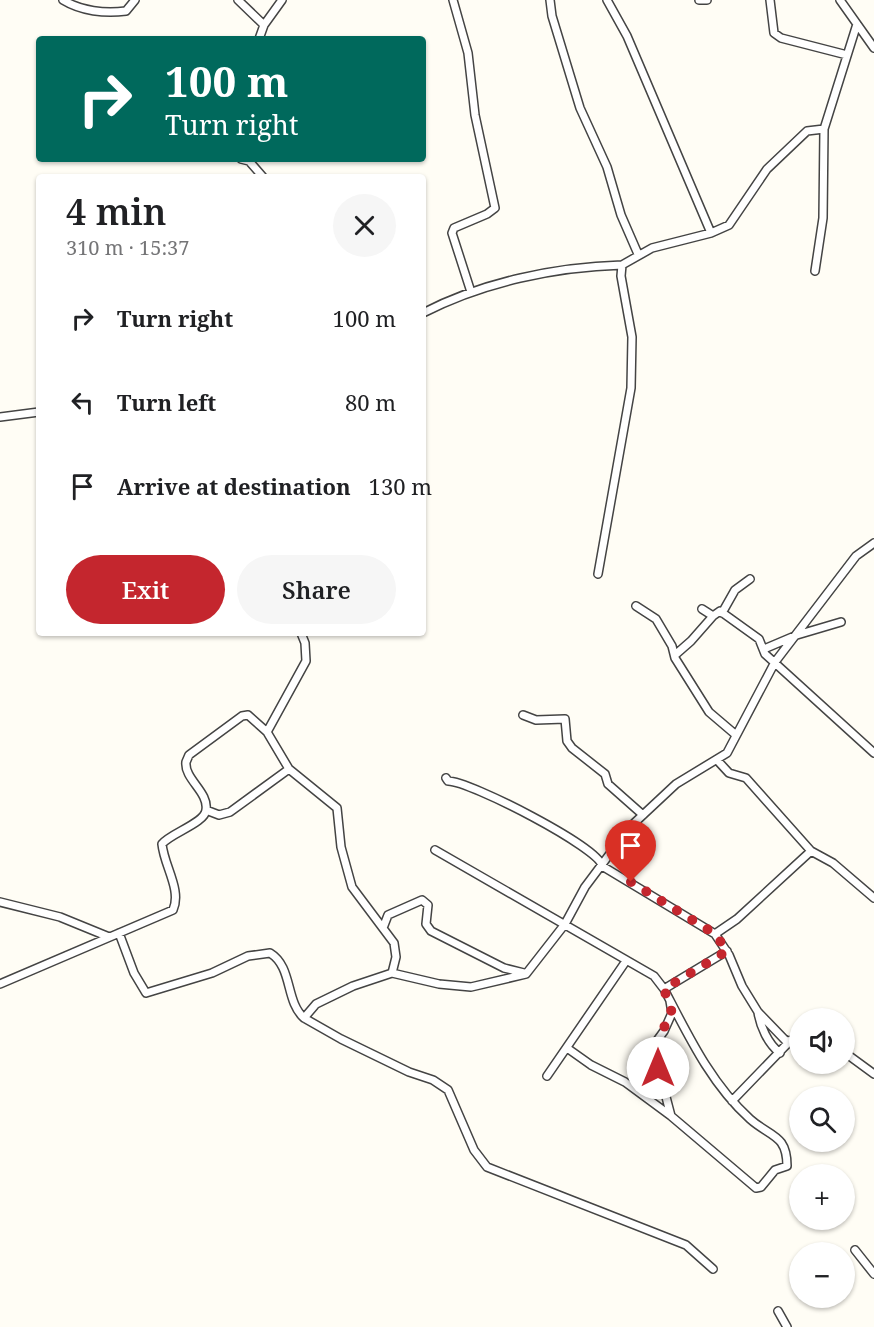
<!DOCTYPE html>
<html lang="en">
<head>
<meta charset="utf-8">
<style>
  body { margin:0; font-family:"Noto Serif",serif; background:#f6f6f6; color:#202124; height:100vh; display:flex; flex-direction:column; font-size:22px; white-space:nowrap }
  * { box-sizing:border-box; margin:0 }
  p { font-size:20px; color:#757577 }
  .icon { flex:none; width:33px; height:33px; fill:none; stroke:currentColor; stroke-width:2; stroke-linecap:round; stroke-linejoin:round }
  .map { position:relative; flex:1; overflow:hidden }
  .panel { position:absolute; left:36px; top:174px; width:390px; height:462px; display:flex; flex-direction:column; background:#fff; border-radius:6px; box-shadow:0 2px 4px #0004 }
  .panel>* { flex:none }
  .hud { position:absolute; left:36px; top:36px; width:390px; height:126px; border-radius:6px; box-shadow:0 2px 4px #0004; background:#00695c; color:#fff; overflow:hidden }
  .tools { position:absolute; left:789px; top:1008px; display:grid; gap:12px }
  .tools a { display:grid; place-items:center; width:66px; height:66px; border-radius:50%; background:#fff; box-shadow:0 2px 4px #0004; font-size:30px }
  .pin { position:absolute; display:grid; place-items:center; width:51px; height:51px; color:#fff; margin:-62px -26px; border-radius:50% 50% 50% 0; rotate:-45deg; box-shadow:0 0 6px #0007 }
  .pin .icon { rotate:45deg }
  .me { position:absolute; width:66px; margin:-33px; rotate:0deg; stroke-linejoin:round; filter:drop-shadow(0 0 4px #0008) }
  .turn { display:flex; align-items:center; gap:21px; height:126px; padding:0 30px; font-size:27px }
  .turn .icon { width:78px; height:78px; stroke-width:2.5 }
  .turn b { display:block; font-size:42px; line-height:51px }
  .round { display:grid; place-items:center; flex:none; width:63px; height:63px; border-radius:32px; background:#f6f6f6 }
  .summary { display:flex; align-items:center; justify-content:space-between; height:102px; padding:0 30px }
  h1 { font-size:36px; font-weight:600; line-height:45px }
  .action { display:flex; gap:12px; margin-top:auto; padding:12px 30px }
  .action a { flex:1; height:69px; border-radius:36px; background:#c4262e; color:#fff; font-size:24px; font-weight:600; line-height:69px; text-align:center }
  .action a+a { background:#f6f6f6; color:#202124 }
  ul { padding:0; list-style:none }
  li { display:flex; align-items:center; gap:18px; height:84px; padding:0 30px }
  li div { flex:1 }
  li b { display:block; font-size:22px }
  li em { font-style:normal }
  .map>svg:first-child { display:block }
  .lines { fill:none; stroke-linecap:round; stroke-linejoin:round }
  .minor-casing { stroke:#444; stroke-width:10 }
  .minor { stroke:#fff; stroke-width:7 }
  .route { stroke:#c4262e; stroke-width:10; stroke-dasharray:0 18 }
</style>
</head>
<body>
<div class="map">
<svg width="874" height="1327" viewBox="0 0 874 1327">
  <rect width="100%" height="100%" fill="#fffdf5"/>
  <g class="lines">
    <defs>
      <path id="minor" d="M63,0c18,11 42,14 63,11l9,-11
        M238,0l26,25
        M453,0l15,53 7,62 20,93 -8,6 -33,14 -2,5 19,59
        M550,0l2,16 28,92 27,59 14,48 17,39
        M607,0l20,36 84,197
        M699,0h8
        M770,0l4,33 7,5 66,17
        M840,0l34,48
        M259,39l5,-14 18,-25
        M241,159l8,2 14,16
        M815,271l8,-53 1,-89 33,-105
        M423,313c60,-31 132,-46 199,-48
        M0,417l39,-5
        M598,574l33,-186 1,-51 -11,-61 1,-11 30,-17 59,-15 18,-8 38,-56 40,-38 17,-2
        M636,606l20,13 16,27 3,12 34,54 27,23
        M702,609l11,7 7,-5 39,28 6,15 109,99
        M722,613l13,-23 15,-11
        M764,649l33,-14 44,-13
        M675,655l16,-14 22,-25
        M523,715l13,5 29,-1 2,22 5,7 33,26 3,10 35,31
        M267,732l39,-71 -1,-18 -4,-10
        M717,760l12,13 17,5 65,73
        M446,778l2,3c22,0 152,67 154,85l113,68 14,21 13,31 16,26 28,29 9,-1 5,-8
        M206,810l13,5 11,-3 59,-43
        M435,850l219,126 10,13c24,46 47,95 86,130 20,18 37,15 37,47l-12,4 -14,17 -5,1 -85,-72 -16,-61 1,-13 8,-11 8,-18 -2,-12
        M0,902l60,15 49,20
        M383,928l5,-13 34,-15 6,5 -2,19 5,7 73,37 20,5
        M119,933l15,40 12,20 66,-20 36,-17 22,-3c23,14 15,48 34,65
        M715,934l22,-15 74,-68 22,12 41,35
        M0,984l173,-74c9,-20 -9,-44 -11,-66 9,-11 43,-21 44,-34 3,-18 -22,-31 -20,-48l3,-7 53,-39 6,-1 19,17 22,37 48,39 4,39 11,40 42,56 2,14 -4,16
        M664,989l63,-38
        M758,1012c2,14 10,32 22,41
        M567,1048l24,17 34,17 46,34
        M844,1052l30,22
        M547,1076l79,-115
        M732,1101l58,-60
        M855,1250l19,24
        M713,1269l-27,-24 -199,-78 -13,-17 -26,-60 -15,-10 -24,-8 -68,-33 -37,-21 12,-14 37,-18 39,-13 47,11 32,3 55,-13 39,-50 20,-37 45,-60 46,-43 51,-31 48,-91 81,-106 18,-13
        M778,1311l9,16"/>
    </defs>
    <!-- minor casing -->
    <use href="#minor" class="minor-casing"/>
    <!-- minor -->
    <use href="#minor" class="minor"/>
  </g>
  <g class="lines">
    <!-- route -->
    <path class="route" d="M631,882l84,52 12,17 -63,38 8,24 -16,29 2,26"/>
  </g>
</svg>
<div class="tools">
<a><svg class="icon" aria-label="sound" viewBox="0 0 24 24"><path d="M4 9h4l5-4v14l-5-4H4zM17 9q2 3 0 6"/></svg></a>
<a><svg class="icon" aria-label="search" viewBox="0 0 24 24"><circle cx="10" cy="10" r="6"/><path d="M15 15l6 6"/></svg></a>
<a>+</a>
<a>−</a>
</div>
<div class="pin" style="left:631px;top:882px;background:#d93025"><svg class="icon" aria-label="arrive" viewBox="0 0 24 24"><path d="M6 21V4h12l-3 4 3 4H6"/></svg></div>
<svg class="me" style="left:658px;top:1068px" viewBox="-20 -20 40 40"><circle r="19" fill="#fff"/><path d="M0-13L10 11 0 6-10 11z" fill="#c4262e"/></svg>
<div class="hud">
<div class="turn"><svg class="icon" aria-label="right" viewBox="0 0 24 24"><path d="M7 20v-9h11M14 6l5 5-5 5"/></svg><div><b>100 m</b>Turn right</div></div>
</div>
<section class="panel">
<div class="summary"><div><h1>4 min</h1><p>310 m · 15:37</p></div><a class="round"><svg class="icon" aria-label="close" viewBox="0 0 24 24"><path d="M6 6l12 12M18 6L6 18"/></svg></a></div>
<ul>
<li><svg class="icon" aria-label="right" viewBox="0 0 24 24"><path d="M7 20v-9h11M14 6l5 5-5 5"/></svg><div><b>Turn right</b></div><em>100 m</em></li>
<li><svg class="icon" aria-label="left" viewBox="0 0 24 24"><path d="M17 20v-9H6M10 6l-5 5 5 5"/></svg><div><b>Turn left</b></div><em>80 m</em></li>
<li><svg class="icon" aria-label="arrive" viewBox="0 0 24 24"><path d="M6 21V4h12l-3 4 3 4H6"/></svg><div><b>Arrive at destination</b></div><em>130 m</em></li>
</ul>
<div class="action"><a>Exit</a><a>Share</a></div>
</section>
</div>
</body>
</html>
